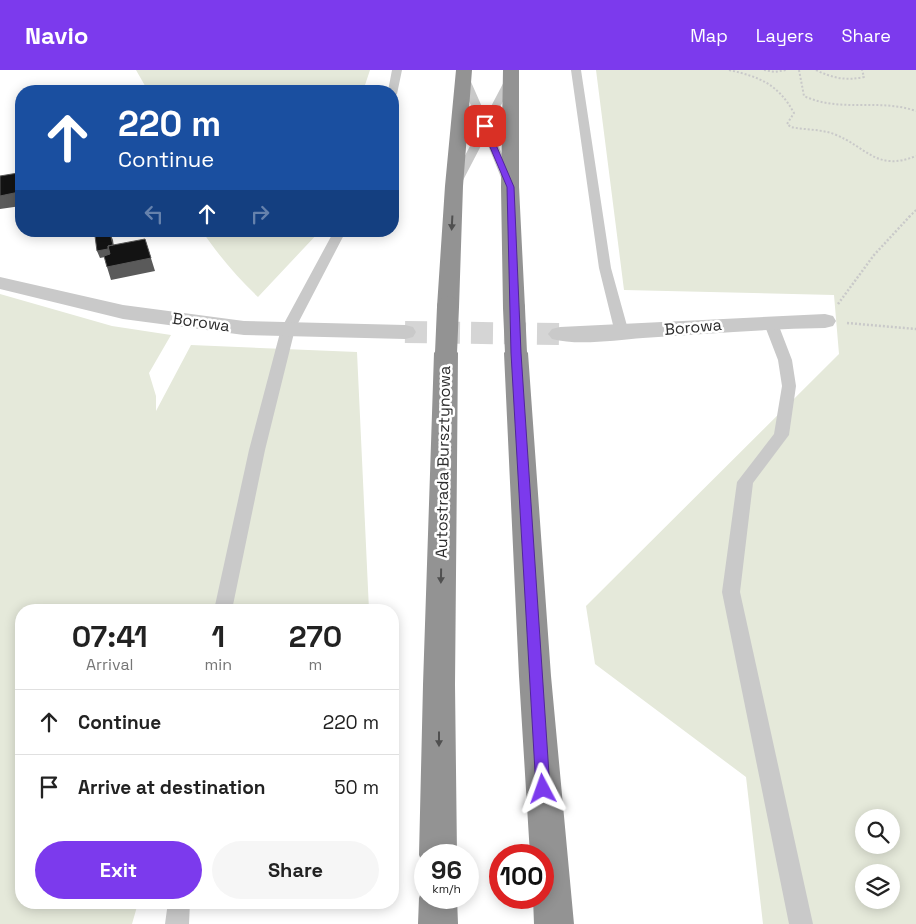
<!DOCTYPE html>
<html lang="en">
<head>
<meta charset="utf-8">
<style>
  body { margin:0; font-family:"Space Grotesk",sans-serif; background:#f6f6f6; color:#222; height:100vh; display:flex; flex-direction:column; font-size:19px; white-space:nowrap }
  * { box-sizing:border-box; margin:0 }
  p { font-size:16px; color:#767676 }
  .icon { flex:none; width:28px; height:28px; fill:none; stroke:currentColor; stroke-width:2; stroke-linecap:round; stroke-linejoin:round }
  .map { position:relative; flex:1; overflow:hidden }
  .sheet { position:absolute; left:15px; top:534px; width:384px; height:305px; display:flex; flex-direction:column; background:#fff; border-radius:20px; box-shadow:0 2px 12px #0003 }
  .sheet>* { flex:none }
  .top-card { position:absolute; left:15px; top:15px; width:384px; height:152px; border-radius:20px; box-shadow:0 2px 12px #0003; background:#1a4fa0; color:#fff; overflow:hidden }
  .tools { position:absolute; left:855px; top:739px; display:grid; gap:10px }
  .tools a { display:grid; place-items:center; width:45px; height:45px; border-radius:50%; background:#fff; box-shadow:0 2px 12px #0003; font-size:25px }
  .speed { position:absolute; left:414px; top:774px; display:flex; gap:10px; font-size:25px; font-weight:700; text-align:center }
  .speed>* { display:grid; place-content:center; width:65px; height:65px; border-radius:50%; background:#fff; box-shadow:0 2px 12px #0003; line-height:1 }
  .speed small { font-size:12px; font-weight:400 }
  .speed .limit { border:8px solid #d22; background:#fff; color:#111 }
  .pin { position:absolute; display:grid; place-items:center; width:42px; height:42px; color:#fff; margin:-21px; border-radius:10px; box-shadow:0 2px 8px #0006 }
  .me { position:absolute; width:55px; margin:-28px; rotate:356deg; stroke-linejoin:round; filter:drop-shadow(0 0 4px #0008) }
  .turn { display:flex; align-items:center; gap:18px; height:105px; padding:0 20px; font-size:22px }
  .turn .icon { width:65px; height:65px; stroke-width:2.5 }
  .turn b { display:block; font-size:35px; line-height:42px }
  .lanes { display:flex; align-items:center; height:48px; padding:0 20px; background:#0003; justify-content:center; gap:25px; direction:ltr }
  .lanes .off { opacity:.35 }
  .eta { display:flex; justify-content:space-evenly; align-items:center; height:85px; text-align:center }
  .eta b { font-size:30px; font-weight:700; line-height:35px }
  .button { display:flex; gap:10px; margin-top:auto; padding:10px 20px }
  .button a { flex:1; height:58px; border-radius:30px; background:#7c3aed; color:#fff; font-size:20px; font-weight:700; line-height:58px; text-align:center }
  .button a+a { background:#f6f6f6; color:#222 }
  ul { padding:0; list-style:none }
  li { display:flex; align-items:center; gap:15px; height:65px; padding:0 20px; border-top:1px solid #e0e0e0 }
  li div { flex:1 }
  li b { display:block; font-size:19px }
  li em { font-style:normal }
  header { display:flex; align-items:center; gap:30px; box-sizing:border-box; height:70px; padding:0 25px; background:#7c3aed; color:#fff }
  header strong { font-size:24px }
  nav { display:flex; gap:28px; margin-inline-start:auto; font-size:18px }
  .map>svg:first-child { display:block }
  .green { fill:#e5e9da; fill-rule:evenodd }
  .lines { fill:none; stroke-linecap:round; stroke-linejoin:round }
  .street-tunnel { stroke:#d5d5d5; stroke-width:22; stroke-dasharray:22 11; stroke-linecap:butt }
  .path-far1 { stroke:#c9c9c9; stroke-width:2; stroke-dasharray:2 2; stroke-linecap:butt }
  .path { stroke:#c9c9c9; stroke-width:2.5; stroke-dasharray:2 2; stroke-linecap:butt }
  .lane { fill:#c9c9c9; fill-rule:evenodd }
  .street { fill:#c9c9c9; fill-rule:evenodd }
  .highway { fill:#939393; fill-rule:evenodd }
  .highway-bridge { stroke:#939393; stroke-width:22 }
  .shaded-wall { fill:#5a5a5a }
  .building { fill:#131313; stroke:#5a5a5a }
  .oneway { fill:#505050 }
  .route { fill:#7c3aed; stroke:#51269a }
  .labels { text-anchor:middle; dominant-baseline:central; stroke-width:5; stroke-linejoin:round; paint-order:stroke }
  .street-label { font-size:16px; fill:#2c2c2c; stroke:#fff }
</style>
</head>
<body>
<header>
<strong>Navio</strong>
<nav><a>Map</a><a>Layers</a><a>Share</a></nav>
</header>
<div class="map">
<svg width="916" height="854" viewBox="0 0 916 854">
  <rect width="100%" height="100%" fill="#fff"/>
  <!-- green -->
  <path class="green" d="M136,0h234l-7,21h-215z
    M596,0h320v854h-153l-17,-147 -151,-113 -9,-58 253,-252 -5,-59 -210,-5zM864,748h27v27h-27zM864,802h27v28h-27z
    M202,161h118l-62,66c-21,-20 -39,-41 -56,-66z
    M0,224l112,32 59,9 -22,38 7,23v15l35,-66 166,7 12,258h-348v292l117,1 -6,21h-132z"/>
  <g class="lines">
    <!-- street-tunnel -->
    <path class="street-tunnel" d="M405,262l155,2"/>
    <!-- path-far1 -->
    <path class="path-far1" d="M729,0c31,7 49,14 65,43l-7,11 4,3c14,3 29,2 43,7 33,13 42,38 82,22
      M764,0l11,2 11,-2
      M799,0l5,26c36,17 75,2 112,15
      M816,0c16,8 30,11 48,7l-2,-7
      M909,147l7,-7"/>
    <!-- path -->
    <path class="path" d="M838,234l36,-49 36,-39
      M847,253l69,6"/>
    <!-- lane -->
    <path class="lane" d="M392,0h10l-5,24 -5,3v-6h-4z
      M571,0h10l30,198 18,65 -2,3h-10l-2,-3 -16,-65z
      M463,2l5,3 18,41 22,-42h6l2,2 -26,51 26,58 -2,2h-8l-2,-2 -19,-47 -26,50 -4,1 -6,-3 31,-59 -22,-52z
      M334,161h12l-51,98 -30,121 -33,160h-18l35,-160 32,-121z
      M770,247l7,4 15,39 4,26 -7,49 -36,48 -13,109 73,332h-24l-67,-332 15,-110 37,-48 8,-48 -4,-26 -15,-39z
      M168,832h22l-1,22h-24z"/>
    <!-- street -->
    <path class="street" d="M0,207l123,28 121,16 161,4 8,2 3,5 -3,5 -8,2 -161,-4 -121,-16 -123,-30z
      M825,244l8,2 3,5 -3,5 -8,2c-61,1 -121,6 -182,10 -27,2 -65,8 -91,1l-4,-5 4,-5 8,-2z"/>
    <!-- highway -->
    <path class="highway" d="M456,0h16l-9,116 -4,121 -3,5 -8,2 -8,-2 -3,-5 8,-121z
      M503,0h16v117l6,121 -3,5 -8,2 -8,-2 -3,-5 -2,-121z
      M446,275l8,3 4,5 -3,332 2,170h-32v13l-6,-13 4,-170 11,-332 4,-5z
      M516,275l8,3 4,5 23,323 23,248h-40l-1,-26h9v-43h-12l-11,-179 -15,-323 4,-5z
      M424,814l1,14h32l1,26h-40l1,-26z"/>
    <!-- highway-bridge -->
    <path class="highway-bridge" d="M514,238l2,45
      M446,283l2,-46"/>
  </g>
  <!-- shaded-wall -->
  <path class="shaded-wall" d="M18,103l3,9v24l-21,3v-13z
    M110,163l3,7 2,15 -15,3 -3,-7z
    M145,169l10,32 -44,9 -4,-13z"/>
  <!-- building -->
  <path class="building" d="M18,103l1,19 -19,4v-20z
    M110,163l3,12 -5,1v3l-11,2 -2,-15z
    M145,169l6,19 -44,9 -3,-11 6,-2 -2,-8z"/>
  <!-- one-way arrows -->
  <defs><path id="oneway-solid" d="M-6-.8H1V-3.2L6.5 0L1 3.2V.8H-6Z" transform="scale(1.25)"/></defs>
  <g class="oneway">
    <use href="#oneway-solid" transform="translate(452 153) rotate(93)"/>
    <use href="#oneway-solid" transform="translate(441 506) rotate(91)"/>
    <use href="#oneway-solid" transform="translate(439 669) rotate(90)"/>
  </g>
  <!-- route -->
  <path class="route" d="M482,55l6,1 26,61 7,166 29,436 -2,5 -5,2 -5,-2 -2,-5 -25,-436 -4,-166 -26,-61z"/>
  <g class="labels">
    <!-- street labels -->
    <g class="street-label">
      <text transform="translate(201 252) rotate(8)">Borowa</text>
      <text transform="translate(693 257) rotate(-5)">Borowa</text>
      <text transform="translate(443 392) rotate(-89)">Autostrada Bursztynowa</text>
    </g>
  </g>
</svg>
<div class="tools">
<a><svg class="icon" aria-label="search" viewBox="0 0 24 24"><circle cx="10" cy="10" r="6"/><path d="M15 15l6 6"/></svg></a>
<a><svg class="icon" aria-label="layers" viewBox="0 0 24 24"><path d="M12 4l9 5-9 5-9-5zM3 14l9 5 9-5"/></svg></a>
</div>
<div class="speed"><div>96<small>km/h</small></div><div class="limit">100</div></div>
<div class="pin" style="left:485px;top:56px;background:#d93025"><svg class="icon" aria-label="arrive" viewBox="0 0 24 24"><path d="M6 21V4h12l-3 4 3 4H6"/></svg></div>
<svg class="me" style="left:543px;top:719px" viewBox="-20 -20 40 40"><path d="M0-17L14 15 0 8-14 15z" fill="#7c3aed" stroke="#fff" stroke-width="4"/></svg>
<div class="top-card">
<div class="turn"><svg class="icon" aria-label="ahead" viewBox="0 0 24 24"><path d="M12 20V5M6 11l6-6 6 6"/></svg><div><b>220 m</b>Continue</div></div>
<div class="lanes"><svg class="icon off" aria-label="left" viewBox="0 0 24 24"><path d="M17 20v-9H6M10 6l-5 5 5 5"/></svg><svg class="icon" aria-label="ahead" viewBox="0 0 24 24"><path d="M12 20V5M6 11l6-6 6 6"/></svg><svg class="icon off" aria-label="right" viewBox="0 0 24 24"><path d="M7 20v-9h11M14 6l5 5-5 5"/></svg></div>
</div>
<section class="sheet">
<div class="eta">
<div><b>07:41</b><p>Arrival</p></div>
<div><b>1</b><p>min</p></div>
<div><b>270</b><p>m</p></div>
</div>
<ul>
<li><svg class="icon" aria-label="ahead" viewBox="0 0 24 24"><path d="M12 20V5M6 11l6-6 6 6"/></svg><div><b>Continue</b></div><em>220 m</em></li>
<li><svg class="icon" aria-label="arrive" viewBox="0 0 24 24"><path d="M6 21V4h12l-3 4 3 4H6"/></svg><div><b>Arrive at destination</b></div><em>50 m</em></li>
</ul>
<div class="button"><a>Exit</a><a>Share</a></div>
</section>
</div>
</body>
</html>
